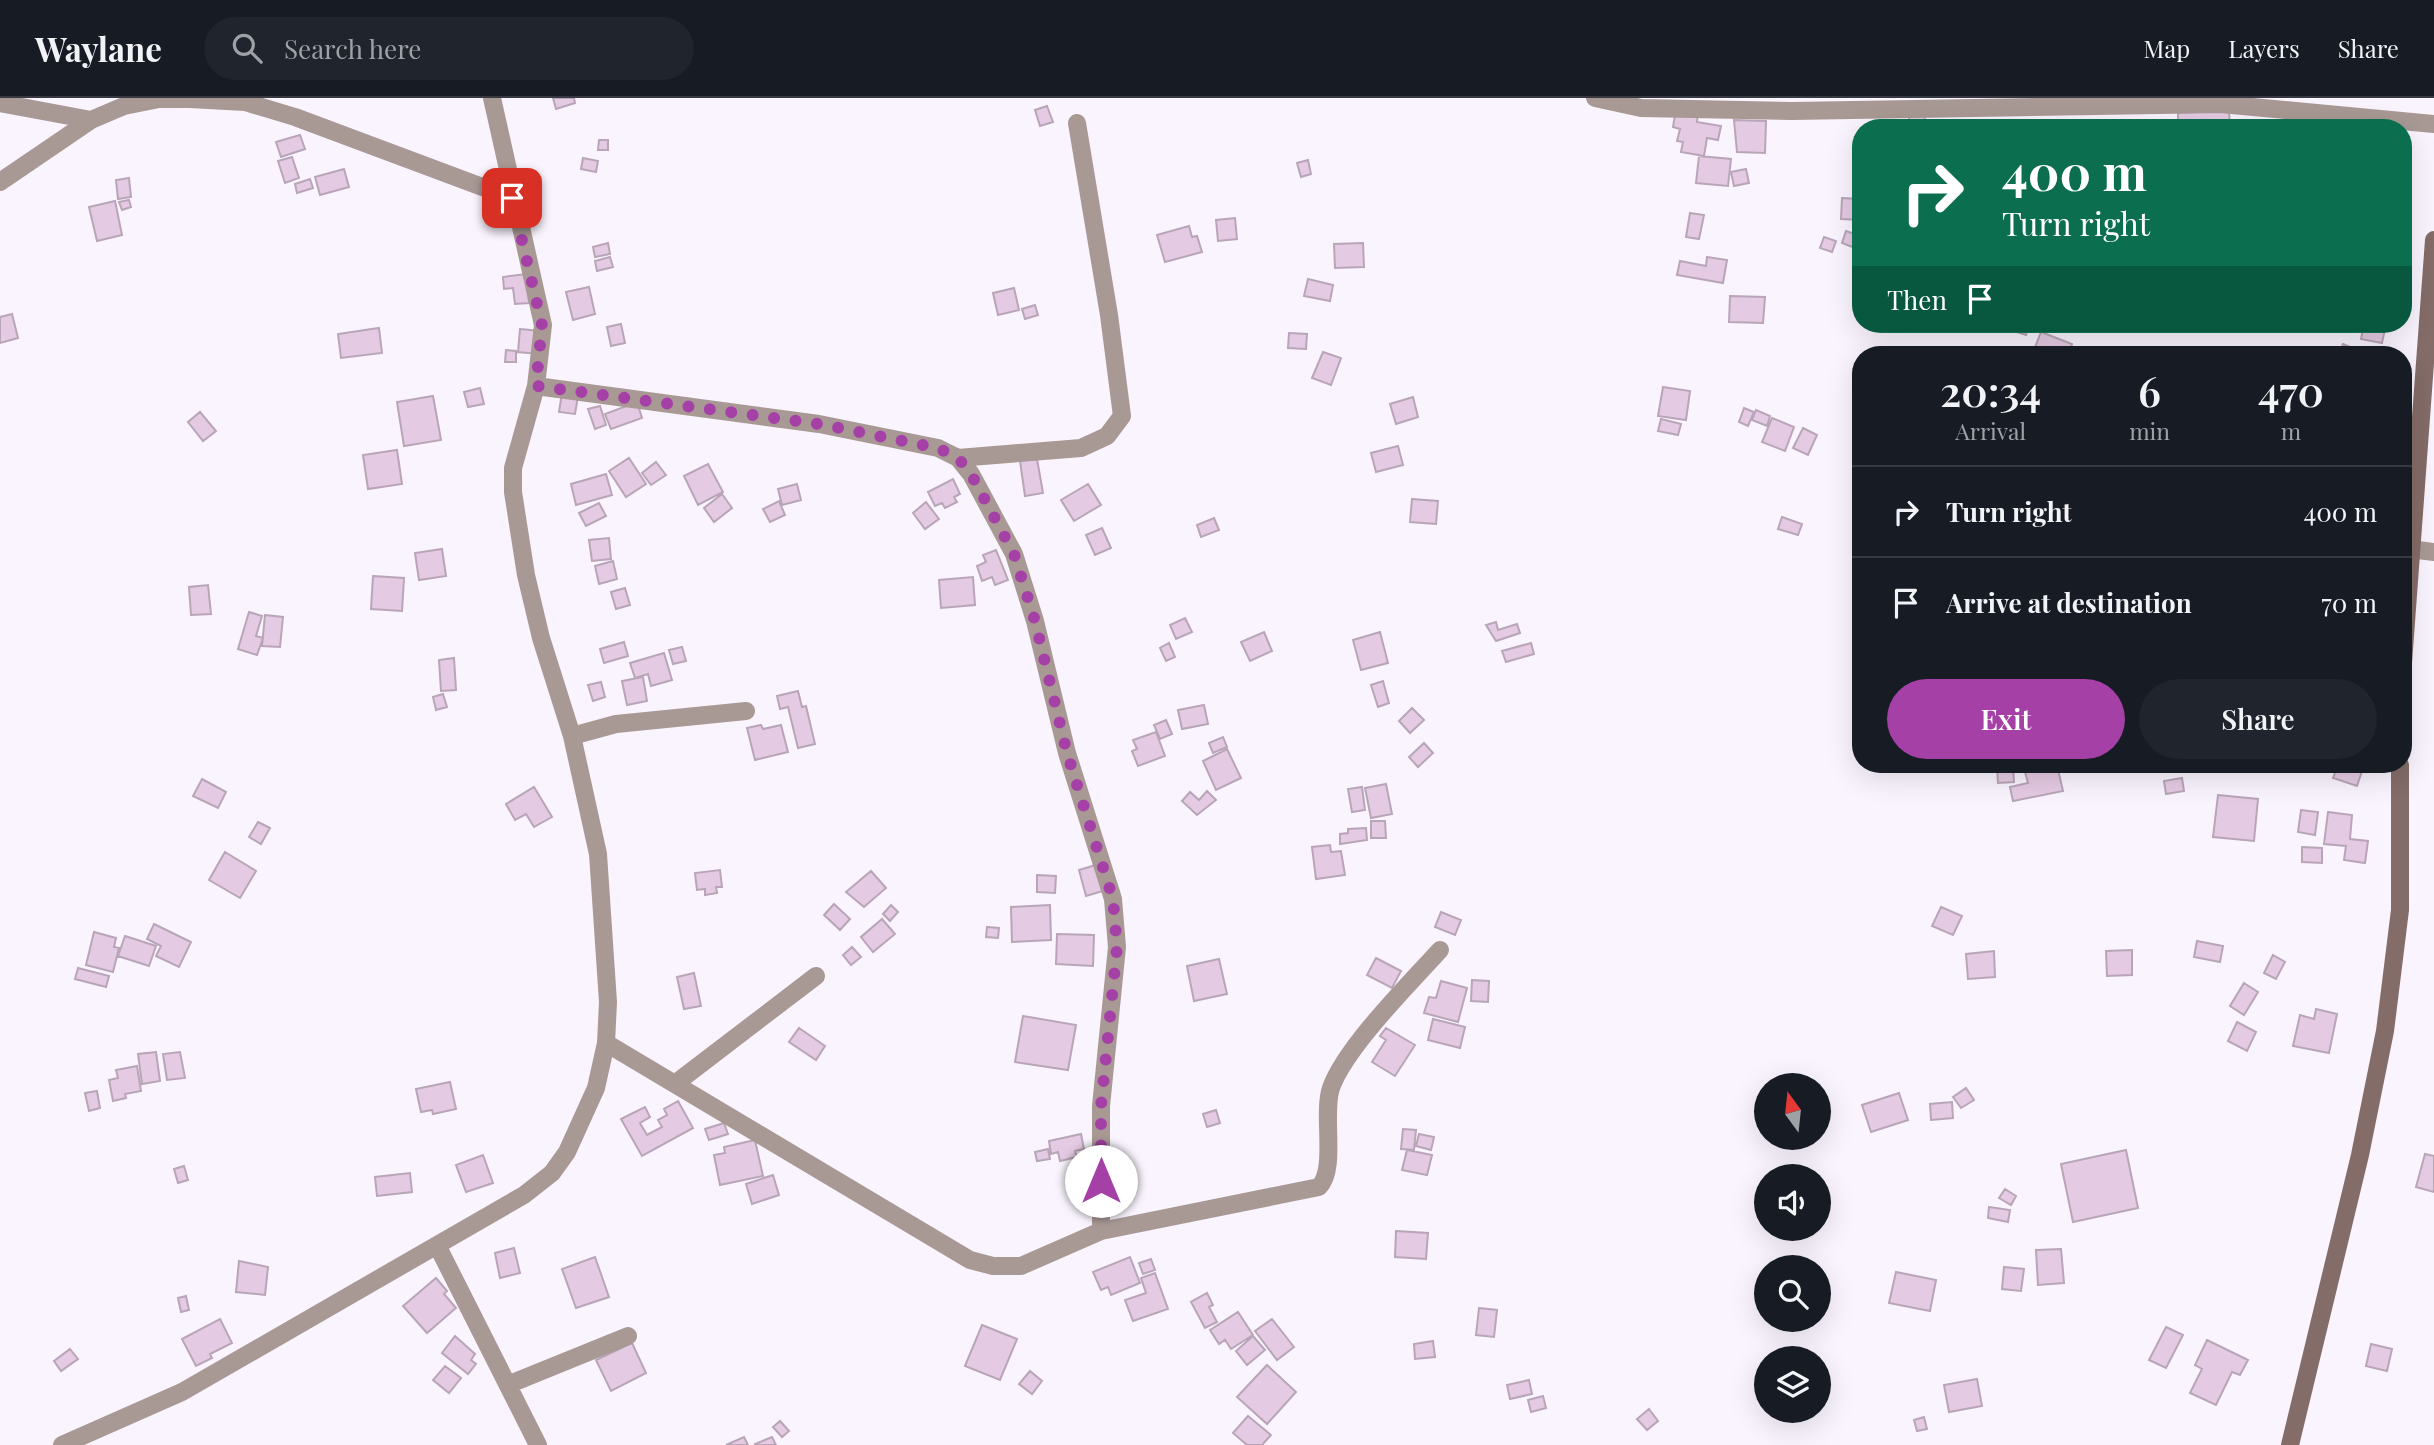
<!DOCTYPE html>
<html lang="en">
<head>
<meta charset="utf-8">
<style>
  body { margin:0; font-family:"Playfair Display",serif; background:#20242c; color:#f1f3f6; height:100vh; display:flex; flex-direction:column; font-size:26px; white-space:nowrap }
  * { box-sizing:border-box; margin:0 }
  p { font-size:23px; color:#9ea1a6 }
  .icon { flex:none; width:38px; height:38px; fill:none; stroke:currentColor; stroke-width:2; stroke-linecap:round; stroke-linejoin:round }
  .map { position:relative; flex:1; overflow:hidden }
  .side { position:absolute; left:1852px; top:248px; width:560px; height:427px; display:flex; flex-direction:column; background:#171b24; border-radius:28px; box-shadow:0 7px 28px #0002 }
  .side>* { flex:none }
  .top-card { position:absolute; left:1852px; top:21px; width:560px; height:214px; border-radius:28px; box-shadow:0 7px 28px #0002; background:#0b6e4f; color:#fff; overflow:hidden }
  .needle { width:46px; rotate:345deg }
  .fabs { position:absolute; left:1754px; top:975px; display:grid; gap:14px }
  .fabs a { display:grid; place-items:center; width:77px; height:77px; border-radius:50%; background:#171b24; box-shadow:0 7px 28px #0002; font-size:35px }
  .pin { position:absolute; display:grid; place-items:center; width:60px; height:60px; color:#fff; margin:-30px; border-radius:14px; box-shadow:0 4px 10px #0006 }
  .me { position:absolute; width:77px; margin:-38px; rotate:0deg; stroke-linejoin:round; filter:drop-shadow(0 0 5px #0008) }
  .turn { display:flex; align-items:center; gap:24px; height:147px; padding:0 35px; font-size:32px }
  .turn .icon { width:91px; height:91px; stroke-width:2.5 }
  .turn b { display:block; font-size:49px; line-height:60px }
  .then { display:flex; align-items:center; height:66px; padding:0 35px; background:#0003; gap:14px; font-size:26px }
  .eta { display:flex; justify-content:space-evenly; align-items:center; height:119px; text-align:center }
  .eta b { font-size:42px; font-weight:600; line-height:49px }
  .cta { display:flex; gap:14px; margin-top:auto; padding:14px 35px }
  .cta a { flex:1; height:80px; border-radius:42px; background:#a541a6; color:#fff; font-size:28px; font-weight:600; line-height:80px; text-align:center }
  .cta a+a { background:#20242c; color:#f1f3f6 }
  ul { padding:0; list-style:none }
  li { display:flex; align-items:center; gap:21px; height:91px; padding:0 35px; border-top:2px solid #363941 }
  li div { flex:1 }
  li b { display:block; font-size:26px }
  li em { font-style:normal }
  header { display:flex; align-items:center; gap:42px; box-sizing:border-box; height:98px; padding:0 35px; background:#171b24; border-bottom:2px solid #363941 }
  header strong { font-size:33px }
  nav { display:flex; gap:38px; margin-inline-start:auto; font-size:24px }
  .search { width:490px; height:63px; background:#20242c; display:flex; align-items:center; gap:18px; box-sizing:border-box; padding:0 24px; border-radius:38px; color:#9ea1a6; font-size:26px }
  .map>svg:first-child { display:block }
  .building { fill:#e5cae3; stroke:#b9a5b8; stroke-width:2 }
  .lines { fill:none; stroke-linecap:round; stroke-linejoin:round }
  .street { stroke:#a99995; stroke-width:18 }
  .secondary { stroke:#846c68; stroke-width:18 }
  .route { stroke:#a541a6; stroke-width:12; stroke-dasharray:0 21.6 }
</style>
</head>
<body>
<header>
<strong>Waylane</strong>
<div class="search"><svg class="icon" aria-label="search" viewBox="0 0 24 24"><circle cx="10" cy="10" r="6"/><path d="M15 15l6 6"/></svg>Search here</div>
<nav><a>Map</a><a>Layers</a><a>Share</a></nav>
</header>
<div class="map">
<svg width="2434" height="1347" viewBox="0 0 2434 1347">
  <rect width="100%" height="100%" fill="#f9f4fd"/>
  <!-- building -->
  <path class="building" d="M553,0h21l1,5 -19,6z
    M1047,8l6,16 -13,4 -5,-16z
    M1676,11l22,4 -1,9 24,4 -3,14 -11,-2 -3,18 -23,-4 2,-10 -6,-1 3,-12 -7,-2z
    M2229,12l1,18h-52v-15z
    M1909,16l16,1 -1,13h-15z
    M1734,22l32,1 -1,32 -28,-1z
    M1980,22v8h-44v-7z
    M300,37l5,14 -24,8 -5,-15z
    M599,42h9v10h-10z
    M1699,58l32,3 -3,27 -32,-3z
    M292,59l7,21 -14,5 -7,-22z
    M583,60l15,3 -2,11 -15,-3z
    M1308,62l3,14 -10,3 -4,-14z
    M344,71l5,18 -29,8 -5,-18z
    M1746,71l3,14 -15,3 -3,-14z
    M129,80l2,19 -13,2 -2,-19z
    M310,81l3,9 -16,5 -2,-9z
    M1842,100l18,1v21l-19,-1z
    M129,102l2,7 -9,3 -3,-8z
    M115,103l7,34 -25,6 -8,-34z
    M1690,115l14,2 -5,24 -13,-2z
    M1235,120l2,21 -19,2 -2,-21z
    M1189,128l3,11 5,-1 5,16 -37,10 -8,-27z
    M1846,133l14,5v14l-18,-7z
    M1824,139l12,4 -4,11 -12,-4z
    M608,145l2,11 -15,3 -2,-10z
    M1363,145l1,24 -29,1 -1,-24z
    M610,159l3,10 -16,4 -2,-10z
    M1707,159l20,3 -4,23 -46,-8 3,-14 26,5z
    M526,176l3,29 -14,1 -2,-16 -9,1 -1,-12z
    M1308,181l25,6 -3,16 -26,-5z
    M589,189l6,27 -22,6 -7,-28z
    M1014,190l5,22 -21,5 -5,-22z
    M1730,198l35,1 -2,26 -34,-1z
    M1035,207l3,10 -13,4 -3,-10z
    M12,216l6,24 -18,5v-26z
    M621,226l4,19 -14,3 -4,-19z
    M2002,226h27l-3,11 -25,-8z
    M2364,226h22l-4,19 -21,-4z
    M379,230l3,25 -41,5 -3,-24z
    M520,231l20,2 -2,23 -20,-2z
    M2041,234l31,12 -4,11h-36z
    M1289,235l18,1 -1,15 -18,-1z
    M2343,246l12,5 -3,6h-14z
    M2356,250l25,2 -1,5h-25z
    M506,252l10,1v11h-11z
    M1323,254l18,6 -10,27 -19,-7z
    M1663,289l27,4 -4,29 -28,-4z
    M480,290l4,16 -16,3 -4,-15z
    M562,295l16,3 -3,18 -16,-2z
    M433,298l8,44 -37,6 -7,-44z
    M1413,299l5,20 -22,7 -6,-20z
    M637,304l5,16 -31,11 -6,-15z
    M600,308l6,19 -11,4 -7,-20z
    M1744,310l10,4 -6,14 -9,-4z
    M1756,312l14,6 -3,10 -15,-6z
    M200,314l16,19 -13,10 -15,-19z
    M1772,320l22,9 -9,24 -23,-9z
    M1661,321l20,5 -3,11 -20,-4z
    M1803,330l14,7 -9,20 -15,-7z
    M1398,348l5,19 -27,7 -5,-19z
    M397,352l5,34 -34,5 -5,-34z
    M629,360l17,26 -20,13 -17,-26z
    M1037,361l6,34 -18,3 -5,-35z
    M656,364l10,13 -15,10 -9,-12z
    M708,366l15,28 -25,13 -14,-29z
    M606,376l6,21 -36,10 -5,-21z
    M953,381l7,15 -6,3 3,5 -12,6 -3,-5 -7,3 -7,-14z
    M797,386l4,16 -19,5 -4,-16z
    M1088,386l13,21 -27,16 -13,-21z
    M722,396l10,14 -18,14 -10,-14z
    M1412,401l26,2 -2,23 -26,-2z
    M779,403l6,14 -15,7 -7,-13z
    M926,404l13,17 -14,10 -12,-16z
    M599,405l7,13 -20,10 -7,-13z
    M1782,419l20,7 -4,11 -20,-6z
    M1214,420l5,12 -18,7 -4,-12z
    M1102,430l9,20 -16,7 -9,-20z
    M609,440l2,21 -19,2 -3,-21z
    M442,451l4,27 -27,4 -4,-27z
    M996,452l12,30 -13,5 -3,-8 -10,4 -5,-15 9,-4 -3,-7z
    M613,463l4,18 -18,5 -4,-18z
    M373,478l31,2 -2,33 -31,-2z
    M973,479l2,28 -34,3 -2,-28z
    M208,487l3,29 -20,1 -2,-28z
    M625,490l5,17 -14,4 -5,-17z
    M249,514l13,4 -6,20 7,2 -6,17 -19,-6z
    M265,517l18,2 -3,30 -18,-1z
    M1185,520l7,14 -16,7 -6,-14z
    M1496,524l2,8 19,-6 3,9 -24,8 -10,-16z
    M1264,534l8,19 -22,10 -9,-19z
    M1380,534l8,31 -27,7 -8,-30z
    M624,544l4,14 -24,7 -4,-14z
    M1169,545l6,14 -9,4 -6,-13z
    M1531,545l3,11 -28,8 -4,-11z
    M682,549l4,14 -13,3 -4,-14z
    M664,555l8,27 -21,6 -3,-12 -13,4 -5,-15z
    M454,560l2,32 -15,1 -2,-31z
    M643,579l4,24 -20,4 -5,-24z
    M1383,583l6,22 -11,4 -7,-22z
    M601,584l4,15 -12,4 -5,-16z
    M798,593l4,16 4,-1 9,38 -17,4 -10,-41 -8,2 -3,-13z
    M443,596l4,13 -11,3 -3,-13z
    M1204,607l4,19 -26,5 -4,-19z
    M1412,610l12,12 -14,13 -11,-12z
    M1166,622l6,14 -12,5 -6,-14z
    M761,627l2,4 18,-4 7,27 -33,8 -8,-32z
    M1156,634l9,24 -27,10 -6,-15 5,-2 -4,-9z
    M1223,639l4,10 -14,6 -4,-10z
    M1424,645l9,10 -15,14 -9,-10z
    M1227,651l14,29 -25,12 -13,-29z
    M2057,667l6,26 -50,10 -3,-14 18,-4 -3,-11z
    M2338,667h26l-7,21 -24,-8z
    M1997,669h16l1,15 -16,1z
    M2182,680l2,13 -18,3 -2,-13z
    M202,681l24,13 -8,16 -25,-12z
    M1386,686l6,30 -21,4 -6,-30z
    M534,689l18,30 -18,10 -8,-13 -11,6 -9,-16z
    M1362,689l3,23 -13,2 -4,-23z
    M1207,693l9,9 -19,15 -15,-14 8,-9 9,8z
    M2218,697l40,4 -4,42 -41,-4z
    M2301,712l17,2 -3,23 -17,-3z
    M2328,714l24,3 -2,24 18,2 -3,22 -21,-3 2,-14 -22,-2z
    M1371,723h14l1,17h-15z
    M258,724l12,6 -9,16 -12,-7z
    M1366,730l1,12 -27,4v-10l8,-1v-4z
    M1330,747l1,7 10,-1 4,24 -29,4 -4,-32z
    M2302,749l20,1v15l-20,-1z
    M225,754l31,19 -16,27 -31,-18z
    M1099,766l7,26 -20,6 -7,-26z
    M720,772l2,17h-6l1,6 -12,2v-6l-8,1 -2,-17z
    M871,773l15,17 -22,19 -18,-15z
    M1037,777l19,1 -1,17 -18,-1z
    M834,806l16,15 -10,11 -16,-15z
    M891,807l7,7 -8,9 -7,-7z
    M1050,807l1,35 -39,2 -1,-35z
    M1941,809l21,9 -9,19 -21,-9z
    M1441,814l20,8 -6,15 -20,-8z
    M882,821l13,15 -22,18 -12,-15z
    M154,826l37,18 -12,25 -23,-11 5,-10 -14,-7z
    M987,829l12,1 -1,10 -12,-1z
    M94,834l22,6 -2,9 5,1 -6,24 -27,-7z
    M1057,836l37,1 -1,31 -37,-2z
    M125,838l31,10 -7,20 -31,-10z
    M2197,843l26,5 -3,16 -26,-5z
    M852,849l9,10 -10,8 -8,-10z
    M2132,852v25l-25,1 -1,-25z
    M1994,853l1,26 -27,2 -2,-25z
    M2273,857l12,7 -9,17 -12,-6z
    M1376,860l25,13 -9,17 -25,-13z
    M1219,861l8,35 -33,7 -7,-35z
    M78,870l31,8 -3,11 -31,-8z
    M694,875l7,33 -17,3 -7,-32z
    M1472,882l17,1 -1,21 -17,-1z
    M1441,883l26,7 -9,34 -34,-9 5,-16 7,1z
    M2244,885l14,9 -14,23 -14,-9z
    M2316,911l21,5 -8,39 -36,-7 7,-31 14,4z
    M1023,918l53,9 -8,45 -53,-8z
    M1433,921l32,8 -5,21 -32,-8z
    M2237,924l19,10 -9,19 -19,-10z
    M799,930l26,18 -9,14 -27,-18z
    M1386,930l29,17 -20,31 -23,-14 14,-22 -6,-4z
    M156,954l4,29 -18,3 -4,-30z
    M180,954l5,26 -18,2 -4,-26z
    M137,968l4,25 -16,3 1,4 -13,3 -4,-21 9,-2 -2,-8z
    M450,984l6,27 -23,5 -1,-4 -11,2 -5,-23z
    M1966,990l8,12 -13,8 -8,-11z
    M97,993l3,17 -11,3 -4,-18z
    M1899,995l9,27 -37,12 -9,-27z
    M678,1003l15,27 -51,28 -21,-37 24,-12 5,10 -10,6 7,12 15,-8 -4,-7 9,-5 -3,-6z
    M1952,1004l1,16 -22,2 -1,-16z
    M1216,1012l4,13 -13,4 -4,-13z
    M724,1025l4,11 -19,6 -4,-11z
    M1403,1031l13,1 -2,20 -13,-1z
    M1081,1036l3,15 -9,2 2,6 -17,4 -2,-9 -7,2 -2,-13z
    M1419,1036l15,3 -3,13 -15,-4z
    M755,1042l8,36 -43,9 -6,-30 11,-2 -1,-6z
    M1048,1051l2,10 -13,2 -2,-9z
    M1407,1052l25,5 -5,20 -25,-5z
    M2126,1052l12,58 -65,14 -12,-58z
    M2425,1056l9,2v36l-18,-5z
    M483,1057l10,28 -27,9 -10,-27z
    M184,1068l4,14 -10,3 -4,-14z
    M410,1075l2,19 -35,4 -2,-19z
    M773,1077l6,20 -27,9 -6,-20z
    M2005,1091l11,7 -5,9 -12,-7z
    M1989,1109l21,3 -2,12 -20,-4z
    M1396,1133l32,2 -2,26 -31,-2z
    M514,1150l6,25 -20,5 -5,-25z
    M2061,1151l3,34 -26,2 -2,-35z
    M595,1159l14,40 -33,11 -14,-39z
    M1130,1159l10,26 -29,12 -3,-8 -7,3 -8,-18z
    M1151,1161l4,11 -12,4 -4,-11z
    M239,1163l29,6 -3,28 -29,-3z
    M2004,1169l20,2 -3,22 -19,-2z
    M1896,1174l40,8 -6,31 -41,-8z
    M1155,1175l13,36 -35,12 -8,-21 21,-7 -5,-15z
    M436,1180l11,13 -3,3 12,14 -29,25 -24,-27z
    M1207,1195l6,12 -4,2 8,15 -12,6 -14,-26z
    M186,1198l3,14 -8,2 -3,-14z
    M1479,1210l18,2 -3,27 -18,-2z
    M1238,1214l15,23 -22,14 -6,-9 -6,4 -9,-14z
    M220,1221l12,24 -22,11 2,4 -16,8 -14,-27z
    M1272,1221l22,28 -17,13 -22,-29z
    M982,1227l35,14 -17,41 -35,-14z
    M2166,1229l17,8 -17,33 -17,-8z
    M455,1238l20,18 -4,6 5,4 -8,10 -26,-21z
    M1253,1238l12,14 -18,15 -11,-14z
    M2207,1242l41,20 -8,15 -8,-3 -16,33 -26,-12 12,-24 -7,-4z
    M1433,1243l2,16 -20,2 -1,-15z
    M632,1245l14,30 -35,18 -15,-31z
    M2371,1246l21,5 -5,22 -21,-5z
    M70,1251l8,10 -17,12 -7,-10z
    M1267,1267l29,27 -29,32 -30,-27z
    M445,1268l16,12 -12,15 -16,-13z
    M1030,1273l12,10 -10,13 -13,-10z
    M1977,1281l5,27 -33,6 -5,-27z
    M1529,1282l3,14 -22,5 -3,-14z
    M1543,1298l3,12 -15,4 -3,-12z
    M1649,1311l9,12 -11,9 -10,-11z
    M1248,1318l23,19 -9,10h-15l-14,-12z
    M1924,1319l3,12 -10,2 -3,-11z
    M780,1323l9,10 -7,6 -9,-10z
    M744,1339l4,8h-22z
    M772,1339l4,8h-20l-1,-1z"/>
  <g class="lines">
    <!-- street -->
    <path class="street" d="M1595,0l46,10 151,3 429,-7 213,20
      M0,5l91,17
      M0,84l91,-62 33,-14 35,-7h31l55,3 50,15 217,81
      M536,288l283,38 119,24 20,10 13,16 43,80 21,67 32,132 46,146 4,48 -16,159v125
      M958,360l123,-10 26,-12 15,-20 -13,-101 -32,-192
      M2410,451l24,3
      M572,638l44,-12 130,-13
      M606,945l364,217 23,6h28l80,-35 218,-44c18,-18 3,-73 12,-99 14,-40 79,-105 109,-138
      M676,985l140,-107
      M438,1149l100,198
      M510,1286l118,-48
      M62,1347l120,-53 342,-197 28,-22 15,-21 29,-64 10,-45 2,-41 -10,-148 -26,-118 -31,-98 -15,-63 -13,-83v-24l23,-82 7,-61 -51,-227"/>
    <!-- secondary -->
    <path class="secondary" d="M2403,565l31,-423
      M2290,1347l70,-290 25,-124 15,-121v-145"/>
  </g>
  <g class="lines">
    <!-- route -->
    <path class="route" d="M512,100l30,127 -6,61 283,38 119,24 20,10 13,16 43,80 21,67 32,132 46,146 4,48 -16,159v75"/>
  </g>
</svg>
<div class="fabs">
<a><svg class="needle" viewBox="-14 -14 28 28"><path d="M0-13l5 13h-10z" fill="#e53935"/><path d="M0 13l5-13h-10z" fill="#9ea1a6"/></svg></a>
<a><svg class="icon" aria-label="sound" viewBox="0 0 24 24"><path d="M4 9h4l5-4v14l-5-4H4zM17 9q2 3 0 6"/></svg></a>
<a><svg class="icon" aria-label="search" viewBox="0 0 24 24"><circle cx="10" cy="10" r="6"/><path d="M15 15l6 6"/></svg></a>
<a><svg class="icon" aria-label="layers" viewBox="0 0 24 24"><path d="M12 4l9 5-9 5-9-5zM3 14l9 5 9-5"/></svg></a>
</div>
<div class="pin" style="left:512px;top:100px;background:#d93025"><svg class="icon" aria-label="arrive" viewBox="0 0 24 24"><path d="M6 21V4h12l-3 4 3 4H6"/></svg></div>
<svg class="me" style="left:1101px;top:1083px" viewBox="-20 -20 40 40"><circle r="19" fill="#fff"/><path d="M0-13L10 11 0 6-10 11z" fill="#a541a6"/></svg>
<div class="top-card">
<div class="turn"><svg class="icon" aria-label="right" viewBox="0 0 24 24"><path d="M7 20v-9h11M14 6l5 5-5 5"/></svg><div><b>400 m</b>Turn right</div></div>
<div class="then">Then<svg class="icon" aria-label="arrive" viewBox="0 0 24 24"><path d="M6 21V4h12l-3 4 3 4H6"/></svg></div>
</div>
<section class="side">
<div class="eta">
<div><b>20:34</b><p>Arrival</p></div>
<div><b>6</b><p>min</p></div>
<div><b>470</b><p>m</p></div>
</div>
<ul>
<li><svg class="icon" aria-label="right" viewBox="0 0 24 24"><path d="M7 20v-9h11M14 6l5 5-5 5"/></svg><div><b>Turn right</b></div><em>400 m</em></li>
<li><svg class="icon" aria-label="arrive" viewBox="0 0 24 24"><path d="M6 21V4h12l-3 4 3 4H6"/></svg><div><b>Arrive at destination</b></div><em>70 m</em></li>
</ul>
<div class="cta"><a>Exit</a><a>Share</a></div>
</section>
</div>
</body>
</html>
